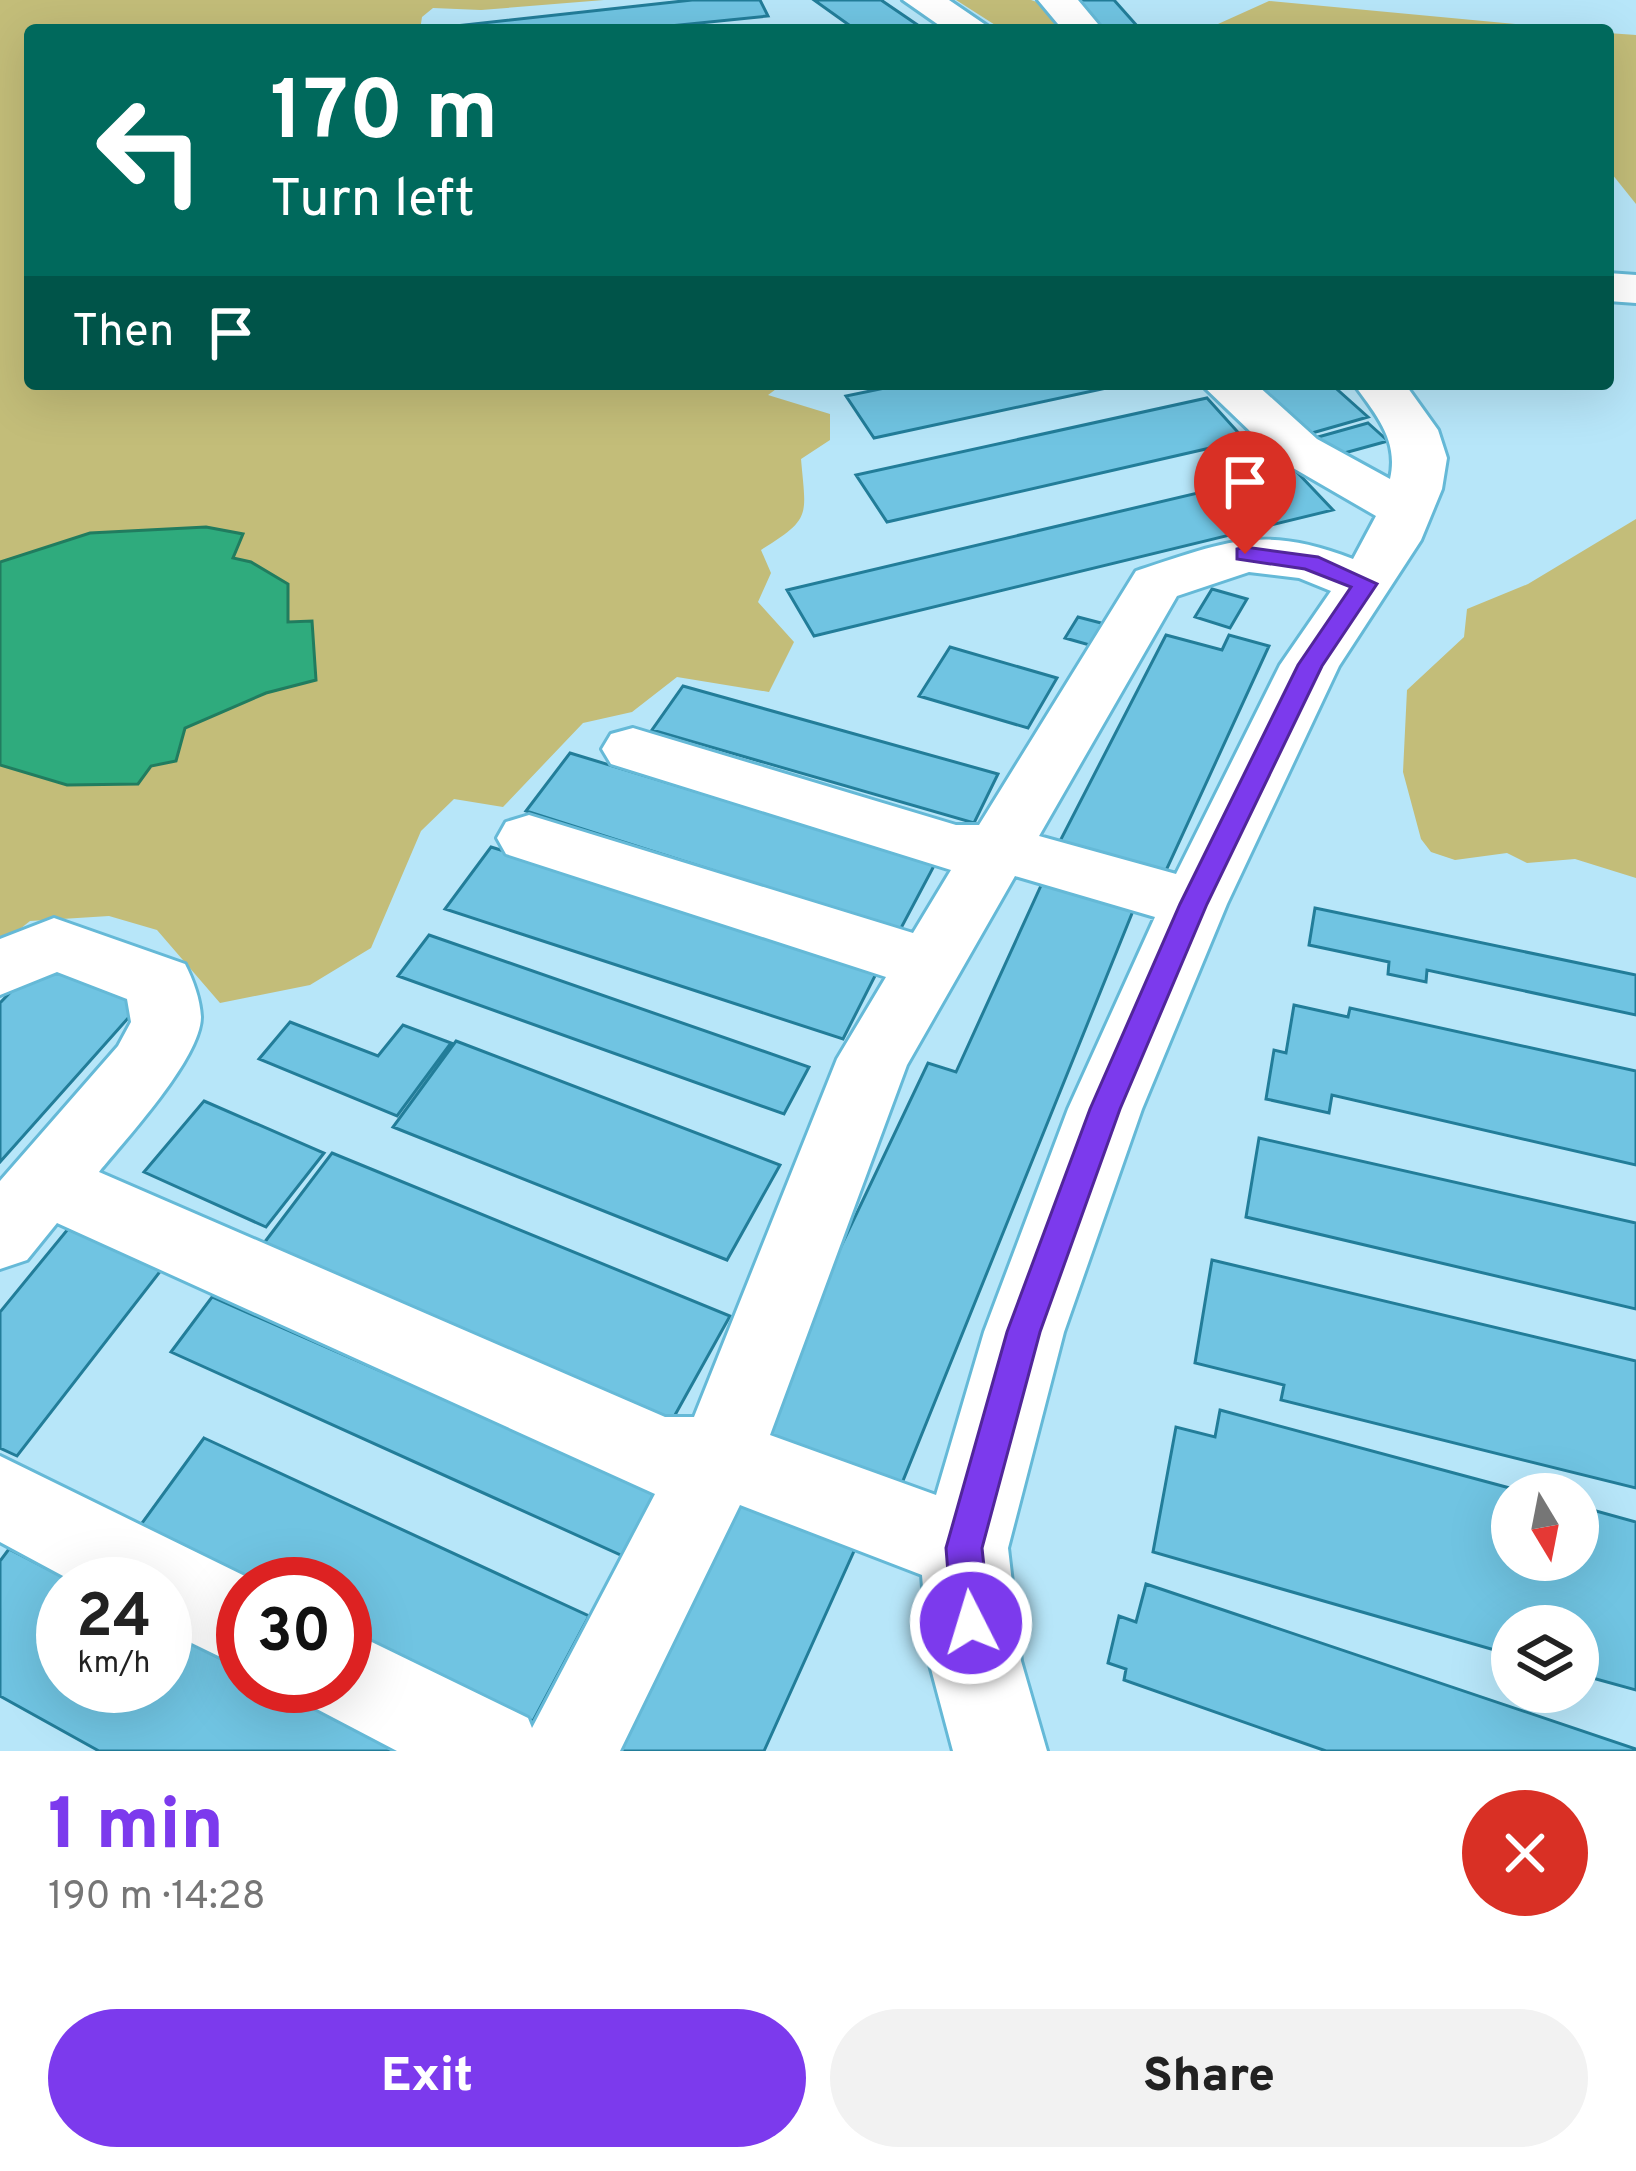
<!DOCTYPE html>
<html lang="en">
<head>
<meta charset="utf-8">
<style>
  body { margin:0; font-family:Overpass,sans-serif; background:#f2f2f2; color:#222; height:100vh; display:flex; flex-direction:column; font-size:45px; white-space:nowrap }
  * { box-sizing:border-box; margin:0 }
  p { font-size:39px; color:#767676 }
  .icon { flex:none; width:66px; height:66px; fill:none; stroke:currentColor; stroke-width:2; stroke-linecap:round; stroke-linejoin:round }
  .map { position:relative; height:1751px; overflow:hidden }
  .panel { display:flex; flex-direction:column; background:#fff; flex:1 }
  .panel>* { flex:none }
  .guide { position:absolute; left:24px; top:24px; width:1590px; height:366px; border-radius:12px; box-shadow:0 12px 48px #0002; background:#00695c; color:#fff; overflow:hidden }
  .needle { width:78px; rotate:170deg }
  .controls { position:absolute; left:1491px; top:1473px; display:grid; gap:24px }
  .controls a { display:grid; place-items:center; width:108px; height:108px; border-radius:50%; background:#fff; box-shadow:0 12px 48px #0002; font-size:60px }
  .speed { position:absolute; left:36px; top:1557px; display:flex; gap:24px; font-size:60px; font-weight:700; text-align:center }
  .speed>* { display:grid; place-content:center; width:156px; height:156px; border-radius:50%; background:#fff; box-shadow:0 12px 48px #0002; line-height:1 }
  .speed small { font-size:30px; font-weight:400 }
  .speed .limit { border:18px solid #d22; background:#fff; color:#111 }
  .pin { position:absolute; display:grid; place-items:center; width:102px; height:102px; color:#fff; margin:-123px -51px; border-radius:50% 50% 50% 0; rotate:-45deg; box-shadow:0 0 12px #0007 }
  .pin .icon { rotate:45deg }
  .me { position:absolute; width:132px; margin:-66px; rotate:355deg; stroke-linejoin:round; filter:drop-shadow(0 0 9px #0008) }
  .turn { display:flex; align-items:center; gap:42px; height:252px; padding:0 48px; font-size:54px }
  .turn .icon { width:156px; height:156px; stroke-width:2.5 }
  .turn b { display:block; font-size:84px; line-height:102px }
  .then { display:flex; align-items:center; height:114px; padding:0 48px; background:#0003; gap:24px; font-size:45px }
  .round { display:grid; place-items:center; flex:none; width:126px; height:126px; border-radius:63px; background:#f2f2f2 }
  .summary { display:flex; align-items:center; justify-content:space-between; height:204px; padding:0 48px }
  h1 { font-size:72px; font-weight:800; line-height:90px; color:#7c3aed }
  .action { display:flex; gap:24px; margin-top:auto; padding:24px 48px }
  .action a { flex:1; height:138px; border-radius:72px; background:#7c3aed; color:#fff; font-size:48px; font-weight:800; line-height:138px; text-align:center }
  .action a+a { background:#f2f2f2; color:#222 }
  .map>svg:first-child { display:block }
  .green { fill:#c3bd79 }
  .water { fill:#2fab7d; stroke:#217c5f; stroke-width:3 }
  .building { fill:#70c4e2; stroke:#227d99; stroke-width:3 }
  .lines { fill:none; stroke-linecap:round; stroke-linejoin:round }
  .minor-casing { stroke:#65b9d7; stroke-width:6 }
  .minor { fill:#fff; fill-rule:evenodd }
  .route { fill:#7c3aed; stroke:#51269a; stroke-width:3 }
</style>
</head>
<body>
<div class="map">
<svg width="1636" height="1751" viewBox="0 0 1636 1751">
  <rect width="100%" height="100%" fill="#b7e6f9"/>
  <!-- green -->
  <path class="green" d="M0,0h604l-123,10 -48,-2 -11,9 -2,13h-390v354h753l-15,11 62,19v26l-29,19c5,58 11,59 -40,91l10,23 -13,29 36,40 -25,50 -92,-15 -45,35 -49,11 -80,84 -49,-8 -33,32 -50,117 -61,37 -90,18 -63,-73 -48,-14 -79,5 -30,24v-180l67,20 109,-24 9,-33 81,-35 50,-14 -28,-56 -56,-65 11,-23 -153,-2 -90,29z
    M956,0h75l15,5 20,25h-63z
    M1269,1l310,29h-360l-1,-6z
    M1608,33l28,2v169l-28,-35z
    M1636,519v359l-61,-19 -48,4 -20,-10 -52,7 -24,-8 -10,-13 -18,-67 4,-82 57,-53 3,-28 61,-25z"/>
  <!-- water -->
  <path class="water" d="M206,527l37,7 -10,24 18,4 37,22v38l24,-1 4,59 -50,13 -81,35 -9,33 -25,5 -13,18 -71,1 -67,-20v-203l90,-29z"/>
  <!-- building -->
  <path class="building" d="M692,0h68l8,16 -138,14h-174l-1,-4z
    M814,0h67l44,30h-69z
    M1075,0h39l24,27 -37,3z
    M904,384h221l-251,54 -28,-42z
    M1250,384h81l37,33 -63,18z
    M1207,398l38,42 -358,82 -31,-47z
    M1368,423l20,18 -51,14 -19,-18z
    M1295,470l38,40 -519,126 -27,-46z
    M1212,589l35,10 -17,29 -35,-11z
    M1078,617l27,7 -12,22 -28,-8z
    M1166,635l56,15 7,-15 40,11 -105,229 -105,-32z
    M950,647l107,31 -29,50 -109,-32z
    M683,686l315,88 -24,49 -322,-93z
    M570,753l365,111 -35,66 -374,-119z
    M491,847l388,121 -36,71 -398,-130z
    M1044,879l91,27 -237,587 -147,-57 177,-373 28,9z
    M1315,908l321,67v40l-209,-45 -1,12 -38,-8 1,-12 -80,-17z
    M429,935l380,132 -25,47 -386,-138z
    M43,958l103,40 -146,164v-159z
    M1294,1005l54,12 2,-9 286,63v94l-304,-70 -3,18 -63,-14 8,-49 12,3z
    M290,1022l88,34 25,-31 48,18 -54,73 -138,-57z
    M456,1041l324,124 -53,95 -334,-133z
    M204,1101l120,52 -58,74 -122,-55z
    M1259,1138l377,85v86l-390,-92z
    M332,1153l398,163 -60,108 -409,-177z
    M68,1229l94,40 -145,187 -17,-8v-136z
    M1212,1260l424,101v127l-355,-88 3,-15 -89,-22z
    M212,1297l445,195 -34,64 -452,-204z
    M1220,1410l312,84h-20v66h66v-54l58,16v168l-58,-16v-48h-66v29l-359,-103 23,-125 39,10z
    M204,1438l385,178 -56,105 -188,-91v-46h-96l-112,-54z
    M747,1492l112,48 -95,211h-145z
    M9,1549l68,35h-14v102h102v-56l78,40v16h30l125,65h-299l-99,-55v-135z
    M1146,1584l490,165v2h-310l-202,-71 2,-11 -18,-6 11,-47 17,6z"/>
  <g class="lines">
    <defs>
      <path id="minor" d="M903,0h46l44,30h-47z
        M1038,0h40l25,30h-40z
        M1608,273l28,2v28l-28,-2z
        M1201,384h55l61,55 73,40c9,-39 -14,-64 -36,-95h51l33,46 9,28 -5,31 -21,51 -82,126 -112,238 -85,205 -78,223 -56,216 13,113 26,90h-94l-24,-90 -7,-86 -182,-70 -120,246h-223l-84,-44 -9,-21h41v-57l183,89 4,10 123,-234 -598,-271 -30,37 -27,9v-88l118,-135 13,-24 -4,-23 -70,-27 -57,23v-56l54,-21 131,46c8,16 15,34 16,53 0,41 -76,123 -102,155l566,245h29l143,-358 49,-82 -380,-123 -9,-16 9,-16 23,-7 384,118 38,-63 -340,-106 -9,-15 9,-15 22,-6 323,97h23l157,-254c87,-28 126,-48 217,-12l23,-43 -95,-55zM1249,572l50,6 32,13 -51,74 -104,209 -137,-38 138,-240zM1015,876l140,41 -87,192 -84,223 -48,163 -166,-60 137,-370z
        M0,1456l261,128h-18v84l-78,-38v-46h-87l-78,-42z"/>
    </defs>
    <!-- minor casing -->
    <use href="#minor" class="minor-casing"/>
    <!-- minor -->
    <use href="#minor" class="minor"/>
  </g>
  <!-- route -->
  <path class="route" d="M1245,547l73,10 59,27 -55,82 -115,238 -87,205 -80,223 -58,216 8,75 -6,13 -13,6 -13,-6 -6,-13 -6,-75 61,-216 83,-223 90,-205 118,-239 53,-78 -46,-18 -68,-10v-10z"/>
</svg>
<div class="controls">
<a><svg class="needle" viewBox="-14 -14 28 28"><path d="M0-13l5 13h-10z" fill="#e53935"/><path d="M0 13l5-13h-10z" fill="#767676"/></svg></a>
<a><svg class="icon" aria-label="layers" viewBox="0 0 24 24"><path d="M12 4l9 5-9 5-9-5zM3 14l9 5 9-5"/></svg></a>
</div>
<div class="speed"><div>24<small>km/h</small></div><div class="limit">30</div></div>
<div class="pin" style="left:1245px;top:554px;background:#d93025"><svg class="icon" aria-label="arrive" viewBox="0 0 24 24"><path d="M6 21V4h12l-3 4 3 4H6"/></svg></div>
<svg class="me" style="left:971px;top:1623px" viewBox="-20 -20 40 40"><circle r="17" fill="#7c3aed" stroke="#fff" stroke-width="3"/><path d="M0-11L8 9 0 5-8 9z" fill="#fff"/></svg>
<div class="guide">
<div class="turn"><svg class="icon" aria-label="left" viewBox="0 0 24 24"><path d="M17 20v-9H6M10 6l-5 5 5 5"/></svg><div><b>170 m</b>Turn left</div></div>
<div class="then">Then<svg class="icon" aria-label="arrive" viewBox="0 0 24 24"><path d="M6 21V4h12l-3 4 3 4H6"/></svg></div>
</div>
</div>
<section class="panel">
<div class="summary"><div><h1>1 min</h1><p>190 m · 14:28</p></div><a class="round" style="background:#d93025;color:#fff"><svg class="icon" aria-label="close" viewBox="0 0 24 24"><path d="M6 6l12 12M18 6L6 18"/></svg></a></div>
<div class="action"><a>Exit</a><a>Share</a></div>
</section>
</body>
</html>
